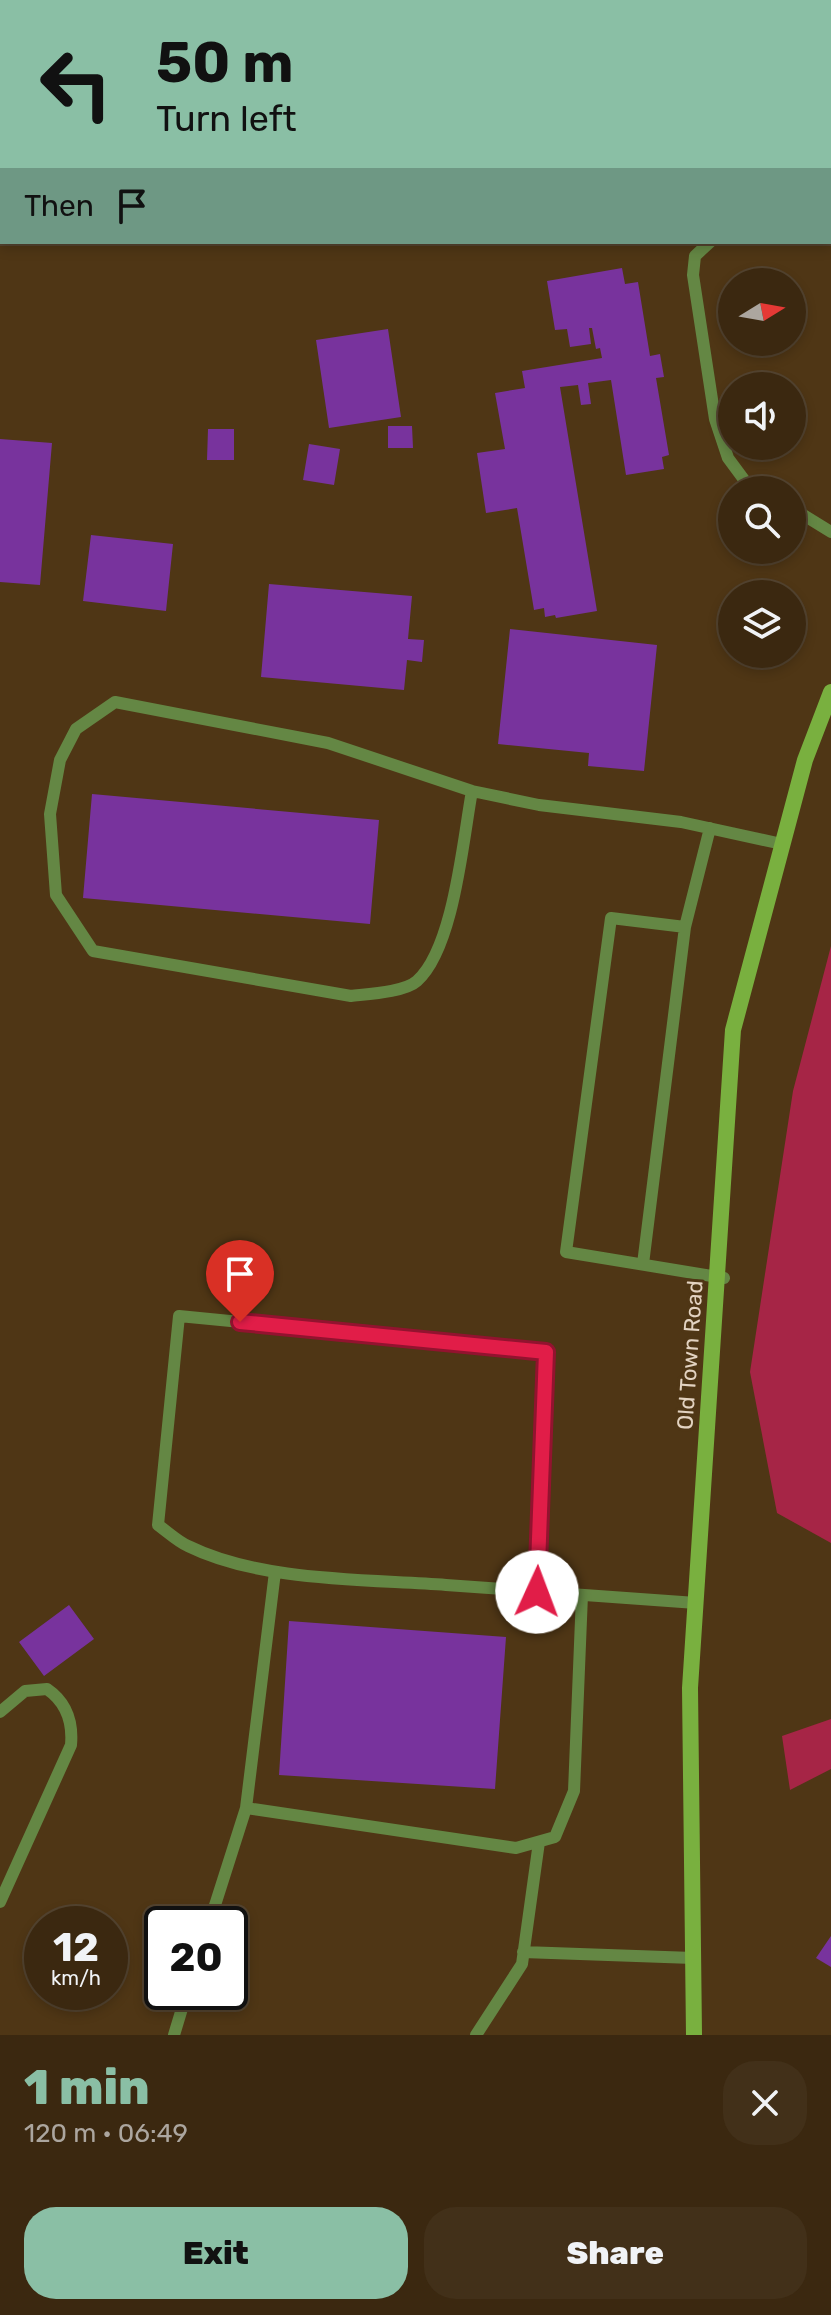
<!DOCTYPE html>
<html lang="en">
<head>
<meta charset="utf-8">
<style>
  body { margin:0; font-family:Rubik,sans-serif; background:#423019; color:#f1f3f6; height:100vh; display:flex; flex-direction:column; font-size:30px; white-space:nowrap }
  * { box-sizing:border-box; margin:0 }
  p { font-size:26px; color:#aca69f }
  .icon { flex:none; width:44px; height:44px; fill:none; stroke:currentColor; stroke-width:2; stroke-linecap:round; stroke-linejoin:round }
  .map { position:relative; height:2035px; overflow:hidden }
  .sheet { display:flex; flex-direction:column; background:#3b2810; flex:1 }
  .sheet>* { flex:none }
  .top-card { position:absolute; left:0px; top:0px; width:832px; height:244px; box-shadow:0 4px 12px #0003,0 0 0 2px #544430; background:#8abfa5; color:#111; overflow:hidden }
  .needle { width:52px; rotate:79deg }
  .buttons { position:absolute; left:718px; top:268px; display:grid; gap:16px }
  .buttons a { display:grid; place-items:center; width:88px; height:88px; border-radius:50%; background:#3b2810; box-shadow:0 4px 12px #0003,0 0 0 2px #544430; font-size:40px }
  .speed { position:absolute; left:24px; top:1906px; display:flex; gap:16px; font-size:40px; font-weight:700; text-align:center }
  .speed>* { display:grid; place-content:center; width:104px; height:104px; border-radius:50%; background:#3b2810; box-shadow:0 4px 12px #0003,0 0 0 2px #544430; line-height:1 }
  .speed small { font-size:20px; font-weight:400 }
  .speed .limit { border:4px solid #111; border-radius:12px; background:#fff; color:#111 }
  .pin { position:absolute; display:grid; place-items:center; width:68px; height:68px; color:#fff; margin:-82px -34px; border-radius:50% 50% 50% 0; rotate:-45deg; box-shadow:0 0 8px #0007 }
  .pin .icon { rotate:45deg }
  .me { position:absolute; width:88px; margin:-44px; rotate:2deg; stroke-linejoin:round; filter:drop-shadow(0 0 6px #0008) }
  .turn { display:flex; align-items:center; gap:28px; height:168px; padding:0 24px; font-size:36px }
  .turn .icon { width:104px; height:104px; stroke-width:2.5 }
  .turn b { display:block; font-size:56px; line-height:68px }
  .then { display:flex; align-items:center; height:76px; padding:0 24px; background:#0003; gap:16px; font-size:30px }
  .round { display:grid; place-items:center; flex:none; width:84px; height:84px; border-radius:32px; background:#423019 }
  .overview { display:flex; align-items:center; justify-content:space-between; height:136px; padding:0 24px }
  h1 { font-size:48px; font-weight:800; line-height:60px; color:#8abfa5 }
  .cta { display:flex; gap:16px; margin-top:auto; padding:16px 24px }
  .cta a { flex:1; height:92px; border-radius:32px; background:#8abfa5; color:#111; font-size:32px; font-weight:800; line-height:92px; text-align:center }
  .cta a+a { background:#423019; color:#f1f3f6 }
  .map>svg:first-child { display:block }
  .green { fill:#a62546 }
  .building { fill:#78339d }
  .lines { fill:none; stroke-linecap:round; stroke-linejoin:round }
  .service { stroke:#648744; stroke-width:12 }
  .secondary { stroke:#79b03f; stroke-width:16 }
  .route-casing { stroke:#92132f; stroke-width:20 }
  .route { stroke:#e11d48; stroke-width:14 }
  .labels { text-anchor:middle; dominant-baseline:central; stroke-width:6; stroke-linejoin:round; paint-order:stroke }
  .street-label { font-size:22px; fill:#e3d3c1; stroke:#4f3615 }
</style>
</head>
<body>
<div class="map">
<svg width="831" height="2035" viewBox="0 0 831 2035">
  <rect width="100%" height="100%" fill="#4f3615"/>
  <!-- green -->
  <path class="green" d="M511,0h320v10l-1,-8z
    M831,946v597l-54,-30 -27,-141 43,-281z
    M831,1719v50l-41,21 -8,-54z"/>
  <!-- building -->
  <path class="building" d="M622,268l3,16 13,-2 12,74 10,-2 4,23 -8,1 13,77 -7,2 2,12 -38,6 -15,-95 -23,3 3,21 -10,1 -3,-20 -18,2 37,224 -41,7 -1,-3 -10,2 -1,-9 -10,2 -17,-102 -31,5 -9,-60 28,-4 -10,-56 30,-5 -3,-17 80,-13 -2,-10 -4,1 -4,-21h-3l2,16 -21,3 -3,-18 -12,1 -8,-49z
    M388,329l13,88 -72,11 -13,-88z
    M388,426h24l1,22h-25z
    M208,429h26v31h-27z
    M0,439l52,4 -12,142 -40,-3z
    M309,444l31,5 -6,36 -31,-5z
    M91,535l82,9 -7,67 -83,-10z
    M269,584l143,12 -4,43 16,1 -2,22 -15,-2 -3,30 -143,-13z
    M510,629l147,16 -13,126 -56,-5 1,-13 -91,-9z
    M92,794l287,26 -9,104 -287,-26z
    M69,1605l25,34 -50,37 -25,-34z
    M289,1621l217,16 -11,152 -216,-14z
    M831,1936v31l-15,-9z"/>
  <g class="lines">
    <!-- service -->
    <path class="service" d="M830,221h1
      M710,242l-15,14 -2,19 22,144 13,39 17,23 16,9
      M792,508l39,24
      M472,791c-9,48 -18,157 -55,190 -12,11 -49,13 -66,15l-258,-45 -37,-56 -6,-81 10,-54 16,-31 39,-27 213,41 144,48 67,14 142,17 101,22
      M710,828l-25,99 -74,-9 -45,334 158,26
      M643,1264l42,-337
      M537,1592l9,-240 -367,-36 -21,209c10,7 19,16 30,21 73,36 178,33 258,39 83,6 166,12 250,18
      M0,1712l25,-21 22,-2c19,13 26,33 24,56l-71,157
      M246,1808l270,40 39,-11 19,-46 8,-196
      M209,1924l37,-116 29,-236
      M523,1952l170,6
      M174,2035l13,-43
      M476,2035l46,-71 17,-122"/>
    <!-- secondary -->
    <path class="secondary" d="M694,2035l-4,-347 43,-658 72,-270 26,-68"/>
  </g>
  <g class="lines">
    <defs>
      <path id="route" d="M240,1322l306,30 -9,240"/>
    </defs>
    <!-- route casing -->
    <use href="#route" class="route-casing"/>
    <!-- route -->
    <use href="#route" class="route"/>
  </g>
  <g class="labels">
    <!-- street labels -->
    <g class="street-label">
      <text transform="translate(690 1355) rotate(-86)">Old Town Road</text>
    </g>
  </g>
</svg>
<div class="buttons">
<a><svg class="needle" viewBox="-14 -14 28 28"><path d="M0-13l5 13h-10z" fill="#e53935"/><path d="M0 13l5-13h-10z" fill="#aca69f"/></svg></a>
<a><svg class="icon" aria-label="sound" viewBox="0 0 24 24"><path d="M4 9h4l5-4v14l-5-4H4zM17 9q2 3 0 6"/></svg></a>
<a><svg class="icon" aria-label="search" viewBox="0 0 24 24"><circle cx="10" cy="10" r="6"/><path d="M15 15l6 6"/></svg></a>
<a><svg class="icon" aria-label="layers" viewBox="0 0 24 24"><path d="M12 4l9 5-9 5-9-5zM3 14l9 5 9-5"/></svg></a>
</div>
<div class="speed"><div>12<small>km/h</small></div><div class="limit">20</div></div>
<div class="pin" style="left:240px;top:1322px;background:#d93025"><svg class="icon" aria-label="arrive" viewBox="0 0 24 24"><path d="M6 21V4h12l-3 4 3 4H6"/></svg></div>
<svg class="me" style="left:537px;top:1592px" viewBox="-20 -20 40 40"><circle r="19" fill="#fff"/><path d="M0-13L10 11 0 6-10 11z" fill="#e11d48"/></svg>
<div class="top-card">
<div class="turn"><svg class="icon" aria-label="left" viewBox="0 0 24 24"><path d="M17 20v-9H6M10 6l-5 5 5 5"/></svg><div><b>50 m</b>Turn left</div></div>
<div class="then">Then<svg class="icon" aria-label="arrive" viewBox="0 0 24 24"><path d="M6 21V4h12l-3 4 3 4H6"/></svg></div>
</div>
</div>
<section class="sheet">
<div class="overview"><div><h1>1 min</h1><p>120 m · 06:49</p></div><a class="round"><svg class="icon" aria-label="close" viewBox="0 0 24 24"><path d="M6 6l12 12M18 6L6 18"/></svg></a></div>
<div class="cta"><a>Exit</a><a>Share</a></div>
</section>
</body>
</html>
